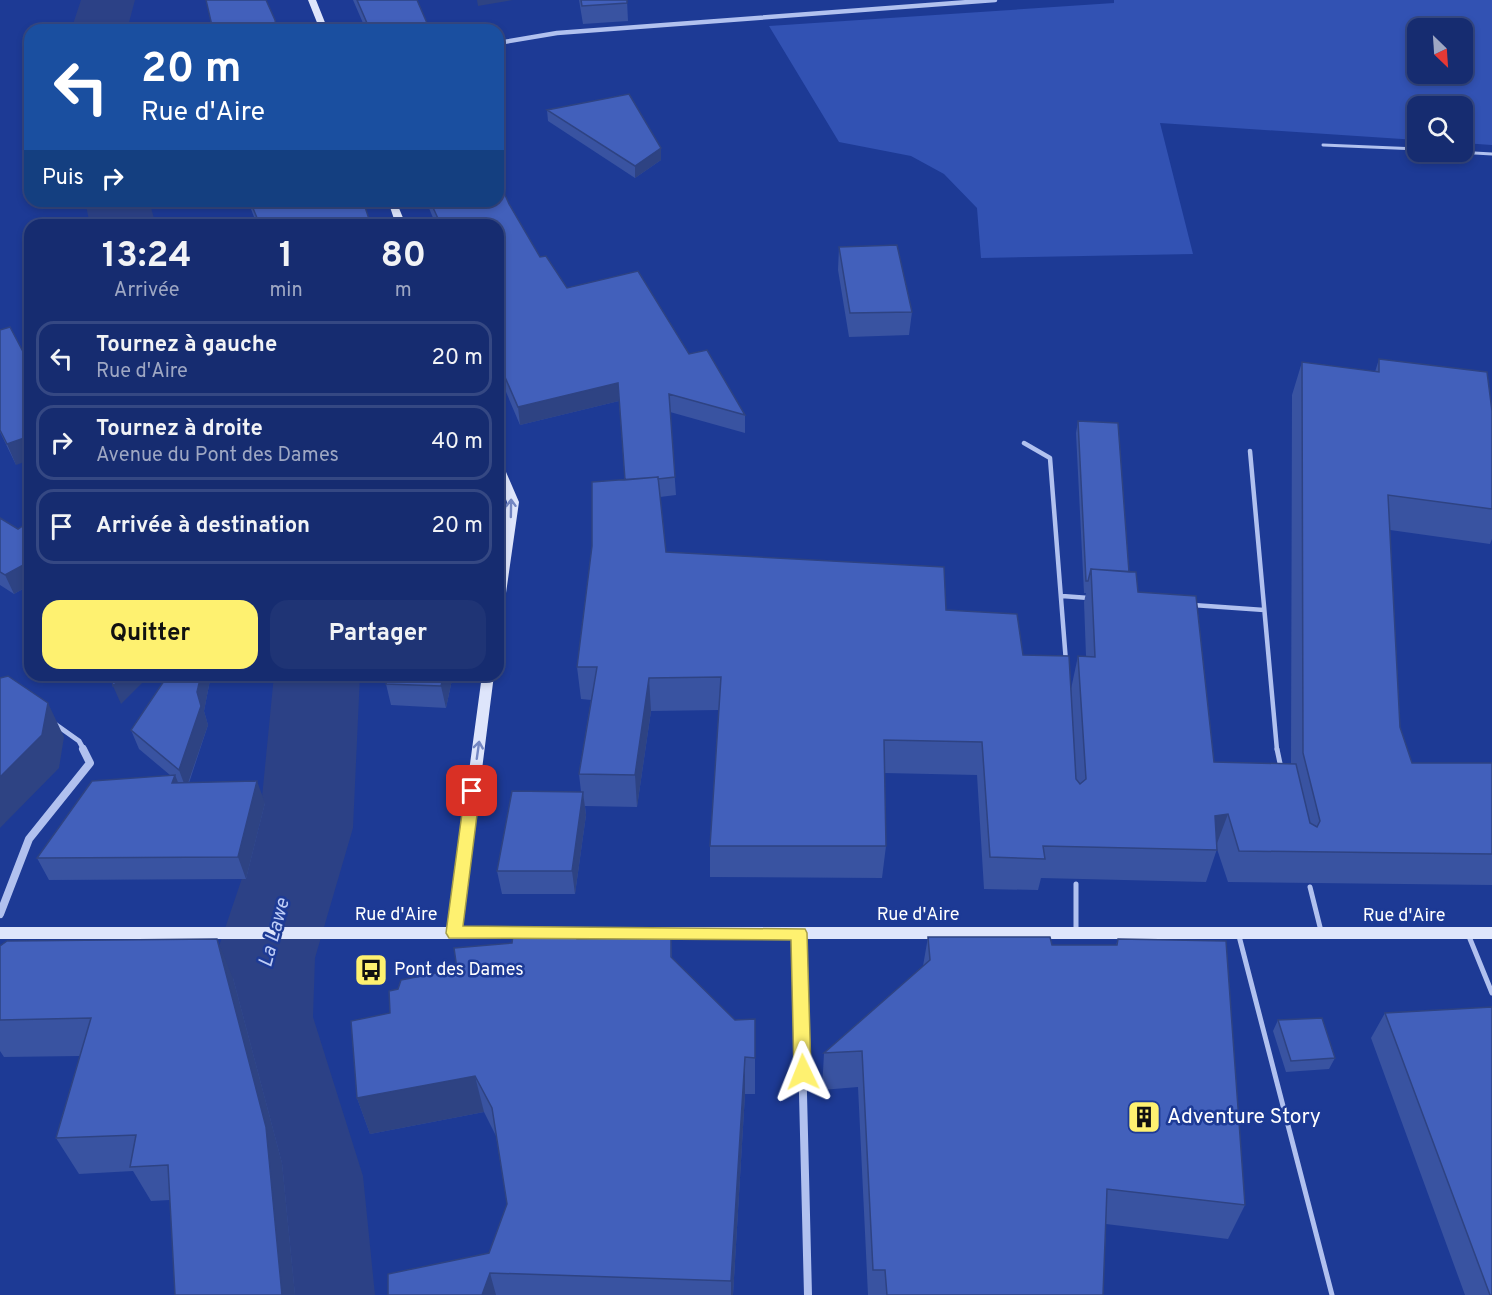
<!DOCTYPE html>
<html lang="fr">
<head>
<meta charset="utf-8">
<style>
  body { margin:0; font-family:Overpass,sans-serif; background:#1f3475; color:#f1f3f6; height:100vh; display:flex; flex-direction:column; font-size:22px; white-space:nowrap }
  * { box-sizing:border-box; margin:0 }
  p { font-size:20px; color:#9ea7c3 }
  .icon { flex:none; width:33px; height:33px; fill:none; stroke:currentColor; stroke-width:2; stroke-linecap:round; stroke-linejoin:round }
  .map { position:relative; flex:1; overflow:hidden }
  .drawer { position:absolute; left:24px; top:219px; width:480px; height:462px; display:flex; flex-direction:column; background:#162c70; border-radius:18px; box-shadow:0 3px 9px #0003,0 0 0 2px #354883 }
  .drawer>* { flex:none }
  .guide { position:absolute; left:24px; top:24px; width:480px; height:183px; border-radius:18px; box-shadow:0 3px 9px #0003,0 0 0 2px #354883; background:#1a4fa0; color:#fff; overflow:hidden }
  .needle { width:39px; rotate:155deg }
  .fabs { position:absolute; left:1407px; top:18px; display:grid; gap:12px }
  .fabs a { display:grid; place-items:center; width:66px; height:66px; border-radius:12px; background:#162c70; box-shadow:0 3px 9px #0003,0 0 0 2px #354883; font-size:30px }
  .pin { position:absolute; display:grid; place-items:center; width:51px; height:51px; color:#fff; margin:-26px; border-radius:12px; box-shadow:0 3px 9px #0006 }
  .me { position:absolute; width:66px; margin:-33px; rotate:358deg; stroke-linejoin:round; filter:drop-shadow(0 0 4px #0008) }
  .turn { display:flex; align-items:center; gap:21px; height:126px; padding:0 18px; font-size:27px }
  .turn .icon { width:78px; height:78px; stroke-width:2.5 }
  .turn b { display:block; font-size:42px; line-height:51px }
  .then { display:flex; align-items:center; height:57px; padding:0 18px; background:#0003; gap:12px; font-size:22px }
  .eta { display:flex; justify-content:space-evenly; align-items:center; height:102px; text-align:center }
  .eta b { font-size:36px; font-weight:700; line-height:42px }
  .action { display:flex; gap:12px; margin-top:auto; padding:12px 18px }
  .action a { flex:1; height:69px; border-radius:18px; background:#fef170; color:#111; font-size:24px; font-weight:700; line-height:69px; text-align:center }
  .action a+a { background:#1f3475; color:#f1f3f6 }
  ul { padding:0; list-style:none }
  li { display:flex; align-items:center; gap:18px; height:75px; margin:0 12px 9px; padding:0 6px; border:3px solid #354883; border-radius:18px }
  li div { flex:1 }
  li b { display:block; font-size:22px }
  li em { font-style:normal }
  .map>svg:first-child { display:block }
  .green { fill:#3252b3; fill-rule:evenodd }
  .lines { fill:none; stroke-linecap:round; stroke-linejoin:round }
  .river { fill:#2c4186; fill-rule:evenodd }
  .lane-far2 { stroke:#b1c1ef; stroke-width:3 }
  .lane-far1 { stroke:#b1c1ef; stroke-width:4.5 }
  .lane { stroke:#b1c1ef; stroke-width:5 }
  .street-far2 { stroke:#b1c1ef; stroke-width:4.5 }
  .street-far1 { stroke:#b1c1ef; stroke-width:5 }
  .street { stroke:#b1c1ef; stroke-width:8 }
  .secondary { fill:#dee5fb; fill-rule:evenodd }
  .wall { fill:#3953a1 }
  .shaded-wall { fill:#2e4383 }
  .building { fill:#4260bb; stroke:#2e4383; stroke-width:1.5 }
  .oneway { stroke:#7487c3 }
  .route { fill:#fef170; stroke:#a59d49; stroke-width:1.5 }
  .labels { text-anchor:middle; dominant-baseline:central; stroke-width:5; stroke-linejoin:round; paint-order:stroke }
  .street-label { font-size:18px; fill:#fff; stroke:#1d3a95 }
  .poi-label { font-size:18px; fill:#fff; stroke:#1d3a95; text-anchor:start }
  .water-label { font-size:20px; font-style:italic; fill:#bdccf6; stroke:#1d3a95 }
  .near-poi-label { font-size:21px; fill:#fff; stroke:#1d3a95; text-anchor:start }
</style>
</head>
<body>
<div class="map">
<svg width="1492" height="1295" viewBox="0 0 1492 1295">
  <rect width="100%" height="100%" fill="#1d3a95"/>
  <!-- green -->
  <path class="green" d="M1114,0h378v145l-29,-2 -1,-37h-44l-1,34 -257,-17 33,131 -212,4 -4,-50 -33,-34 -33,-18 -72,-14 -70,-116 345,-23zM1418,28h44v46h-44z"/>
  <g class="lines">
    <!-- river -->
    <path class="river" d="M81,0h54l-8,30h-56z
      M85,201h64l7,24h-66z
      M274,675h86l-7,153 -38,130 -2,59 50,159 12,119h-116l-6,-119 -44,-159 6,-59 44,-130z"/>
    <!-- lane-far2 -->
    <path class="lane-far2" d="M1323,145l95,4
      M1457,152l35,2"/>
    <!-- lane-far1 -->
    <path class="lane-far1" d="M1024,443l26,15 16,204
      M1250,451l27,299
      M1062,596l27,2
      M1193,605l71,5"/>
    <!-- lane -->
    <path class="lane" d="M1277,749l4,19
      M1076,884v49
      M1310,887l11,44
      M1468,934l24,59
      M1239,936l93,359"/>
    <!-- street-far2 -->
    <path class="street-far2" d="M498,43l59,-10 438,-33"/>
    <!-- street-far1 -->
    <path class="street-far1" d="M55,724l24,17 5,9"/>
    <!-- street -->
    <path class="street" d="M0,914l29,-75 61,-76 -7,-14
      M799,933l9,362"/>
    <!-- secondary -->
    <path class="secondary" d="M308,0h8l12,30h-8z
      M388,201h8l10,24h-10z
      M498,461l5,4 16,37 -15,105 -6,4v-44l9,-65 -9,-24z
      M482,675h12l-32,252h1030v12h-1492v-12h448z"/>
  </g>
  <!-- wall -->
  <path class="wall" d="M353,0h64l13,30h-64z
    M579,0h48l1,21 -45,3z
    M547,110l114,38v12l-26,18 -87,-57z
    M248,201h115l8,24h-114z
    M426,201h72l11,3 31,53 27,31 122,66 56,61v18l-75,-21 6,83 -16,2 6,55 280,58 77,45 53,125 -5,-91 7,-33h8l-2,-54 2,-9h-2l-8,-160 2,-12 51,151 85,190 77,2 1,-369 10,-33 73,10 4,-13 113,52v128l-2,5 -100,-14 10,197 12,36h80v122l-264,-3 -11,-33 -11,33 -165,-4 -3,12 -54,-1 -7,-114 -93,-2 2,73 -4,32 -172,-1v-31l9,-136 -68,1 -14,96 -52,-1 1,9 -11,79h-73l-5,-23 84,-79 -2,-18 12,-74 -10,-1 -4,-32 48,-187 -6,-79 -99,24 -22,-52v-148h-62z
    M839,247l73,65 -3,23 -60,2 -11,-67z
    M0,329l16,136 -16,-33z
    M0,518l18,11 12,-8v64l-16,9 -14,-9z
    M168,675h43l-7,36 4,14 -19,58 76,20 -19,76 -197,1 -12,-22 133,-83 -31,-26 -8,-19z
    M388,675h65l-7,33 -55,-3 -5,-21z
    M928,937l124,8h64l2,-6 127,266 -17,34 -122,-15 -3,71h-235l-10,-208 -36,3 2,-37 99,-87z
    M671,938l1,20 63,62 20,-1v75h-10l-12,201h-345l101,-42 18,-49 -11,-68 -12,-24 -114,22 -13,-36 33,-85 8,-24 179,-50z
    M0,946l233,32 49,185 13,132h-120l-5,-95 -19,1 -18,-30 -54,3 -23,-36 24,-82 -76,1 -4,-6z
    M1385,1013l107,282h-27l-94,-257z
    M1278,1020l57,38 -6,11 -43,3 -13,-41z"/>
  <!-- shaded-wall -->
  <path class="shaded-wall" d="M477,0h36l-35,6z
    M661,148v12l-26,18v-12z
    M618,383l1,18 -99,24 -2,-18z
    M30,436v24l-14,5 -9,-21z
    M23,565l7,16v4l-16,9 -9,-19z
    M124,675h26l-29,29 -8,-18z
    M201,675h10l-7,36 4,14 -22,64 -7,-19z
    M444,675h9l-7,33 -5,-22z
    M649,678l2,33 -14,96 -2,-32z
    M48,703l16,34 -5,31 -59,60v-51z
    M175,775l9,22 -12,-14z
    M257,781l8,22 -19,76 -8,-22z
    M583,792l3,23 -11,79 -3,-23z
    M1228,814l-12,32 -1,-30z
    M217,939l16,39 49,185 13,132h-13z
    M745,1057v37l-12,201h-2v-14z
    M475,1076l9,36 -114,22 -13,-36z
    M490,1273l6,22h-14z"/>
  <!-- building -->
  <path class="building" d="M206,0h60l9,20 2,10h-64z
    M357,0h60l13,30h-60z
    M581,0h46v3l-45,3z
    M629,94l32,54 -26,18 -88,-56z
    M498,179l11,25 31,53 6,-1 21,32 71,-17 51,83 18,-4 38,65 -76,-21 6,83 -17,2v-2l-33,3 -7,-97 -100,24 -20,-46v-136h-57l-11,-24h68z
    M250,201h113l8,24h-111z
    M897,245l15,67 -62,1 -11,-66z
    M10,327l20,38v71l-23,8 -7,-14v-101v1z
    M1379,359l108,13 5,39v98l-104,-14 12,232 12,36h80v91l-253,-3 -11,-37 -13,2 2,34 -174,-4 2,13 -55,-2 -8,-115 -98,-2 2,106h-176l11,-169 -72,1 -14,97 -56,-1 18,-107h-20l15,-121v-64l66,-5 8,75 278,15 2,43 71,4 6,41 46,1 7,123 4,5 6,-5 -8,-123 17,1 -4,-88 45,3 2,20 58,4 18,166 82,2 14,59 7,4 3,-6 -17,-68 -1,-391 77,10z
    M1078,421l40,2 11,149 -38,-3 -3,12h-2z
    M0,518l18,11 12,-8v48l-7,-4 -18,10 -5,-3z
    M111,675h13l-11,11z
    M168,675h33l-4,17 4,14 -22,64 -48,-40z
    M388,675h56l-3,11 -55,-2z
    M8,676l40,27 -6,32 -42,42v-99z
    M175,775l-3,8 85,-2 -19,76 -201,1 55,-77z
    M512,791l71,1 -11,79h-75z
    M576,934l1,5 94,-1v19l64,63 20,-1v39l-10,-1 -14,224 -241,-8 -8,22h-94v-21l101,-21 18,-49 -15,-96 -17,-32 -118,22 -6,-77 39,-8 -1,-22 9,-2 3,-9 56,-11 -3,-21 58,-5 1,-8z
    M928,937h122l2,8h65l1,-6 108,2 19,264 -138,-16 -4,106h-216l-2,-25h-12l-11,-219 -38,2 106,-93z
    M217,939l49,188 16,168h-107l-7,-130 -38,2 6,-32 -80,3 35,-120 -91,2v-74l7,-5z
    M1492,1007v288h-2l-105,-282z
    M1322,1018l13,40 -44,3 -13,-41z"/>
  <!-- one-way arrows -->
  <defs><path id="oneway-shaft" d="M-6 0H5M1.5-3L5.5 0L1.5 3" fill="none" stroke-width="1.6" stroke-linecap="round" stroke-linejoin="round" transform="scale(1.5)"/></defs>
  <g class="oneway">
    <use href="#oneway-shaft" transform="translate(511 508) rotate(-89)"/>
    <use href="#oneway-shaft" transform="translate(478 750) rotate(-82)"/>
  </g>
  <!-- route -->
  <path class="route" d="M472,785l8,6 -17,135 342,3 2,4 4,139 -2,6 -6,2 -6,-2 -3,-6 -3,-132 -342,-2 -3,-5 19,-142z"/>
  <!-- icons -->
  <defs>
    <symbol id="bus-square" viewBox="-11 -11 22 22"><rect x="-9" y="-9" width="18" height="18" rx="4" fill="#fef170" stroke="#1d3a95"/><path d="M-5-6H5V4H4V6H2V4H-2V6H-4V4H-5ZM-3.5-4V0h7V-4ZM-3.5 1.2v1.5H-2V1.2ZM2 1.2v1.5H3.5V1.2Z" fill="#111"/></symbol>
    <symbol id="building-square" viewBox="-11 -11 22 22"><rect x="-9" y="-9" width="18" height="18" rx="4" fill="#fef170" stroke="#1d3a95"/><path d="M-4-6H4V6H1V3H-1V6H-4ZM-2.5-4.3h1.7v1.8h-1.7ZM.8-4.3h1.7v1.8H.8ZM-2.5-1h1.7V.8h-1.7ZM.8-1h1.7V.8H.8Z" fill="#111"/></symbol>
  </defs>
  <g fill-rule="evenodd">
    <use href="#bus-square" x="352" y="951" width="38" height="38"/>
    <use href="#building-square" x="1125" y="1098" width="38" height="38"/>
  </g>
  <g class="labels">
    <!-- street labels -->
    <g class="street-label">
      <text x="396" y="915">Rue d'Aire</text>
      <text x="918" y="915">Rue d'Aire</text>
      <text x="1404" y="916">Rue d'Aire</text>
    </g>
    <!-- poi labels -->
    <g class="poi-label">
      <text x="394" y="970">Pont des Dames</text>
    </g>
    <!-- water labels -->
    <g class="water-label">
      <text transform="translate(275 933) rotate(-75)">La Lawe</text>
    </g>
    <!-- near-poi labels -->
    <g class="near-poi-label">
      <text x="1167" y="1117">Adventure Story</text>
    </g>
  </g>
</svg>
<div class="fabs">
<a><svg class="needle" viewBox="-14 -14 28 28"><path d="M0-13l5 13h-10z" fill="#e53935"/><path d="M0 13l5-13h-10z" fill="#9ea7c3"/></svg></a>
<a><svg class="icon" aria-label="search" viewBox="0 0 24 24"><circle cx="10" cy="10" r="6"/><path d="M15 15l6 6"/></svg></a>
</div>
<div class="pin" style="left:472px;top:791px;background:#d93025"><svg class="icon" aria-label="arrive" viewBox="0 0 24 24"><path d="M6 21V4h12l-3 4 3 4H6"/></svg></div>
<svg class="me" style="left:803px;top:1072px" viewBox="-20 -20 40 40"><path d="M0-17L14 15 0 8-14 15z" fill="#fef170" stroke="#fff" stroke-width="4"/></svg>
<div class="guide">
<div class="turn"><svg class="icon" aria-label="left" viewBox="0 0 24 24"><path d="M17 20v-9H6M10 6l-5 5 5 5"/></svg><div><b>20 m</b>Rue d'Aire</div></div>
<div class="then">Puis<svg class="icon" aria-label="right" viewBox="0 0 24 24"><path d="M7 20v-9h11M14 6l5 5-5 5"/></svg></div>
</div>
<section class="drawer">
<div class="eta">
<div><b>13:24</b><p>Arrivée</p></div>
<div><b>1</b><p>min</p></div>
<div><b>80</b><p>m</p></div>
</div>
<ul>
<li><svg class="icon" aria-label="left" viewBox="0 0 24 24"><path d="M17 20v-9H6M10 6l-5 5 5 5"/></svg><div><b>Tournez à gauche</b><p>Rue d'Aire</p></div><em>20 m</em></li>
<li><svg class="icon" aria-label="right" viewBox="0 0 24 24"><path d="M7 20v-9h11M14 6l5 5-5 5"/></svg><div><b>Tournez à droite</b><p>Avenue du Pont des Dames</p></div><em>40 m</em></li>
<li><svg class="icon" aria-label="arrive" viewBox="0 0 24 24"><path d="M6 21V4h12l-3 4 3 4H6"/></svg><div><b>Arrivée à destination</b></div><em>20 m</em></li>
</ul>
<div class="action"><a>Quitter</a><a>Partager</a></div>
</section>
</div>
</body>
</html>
